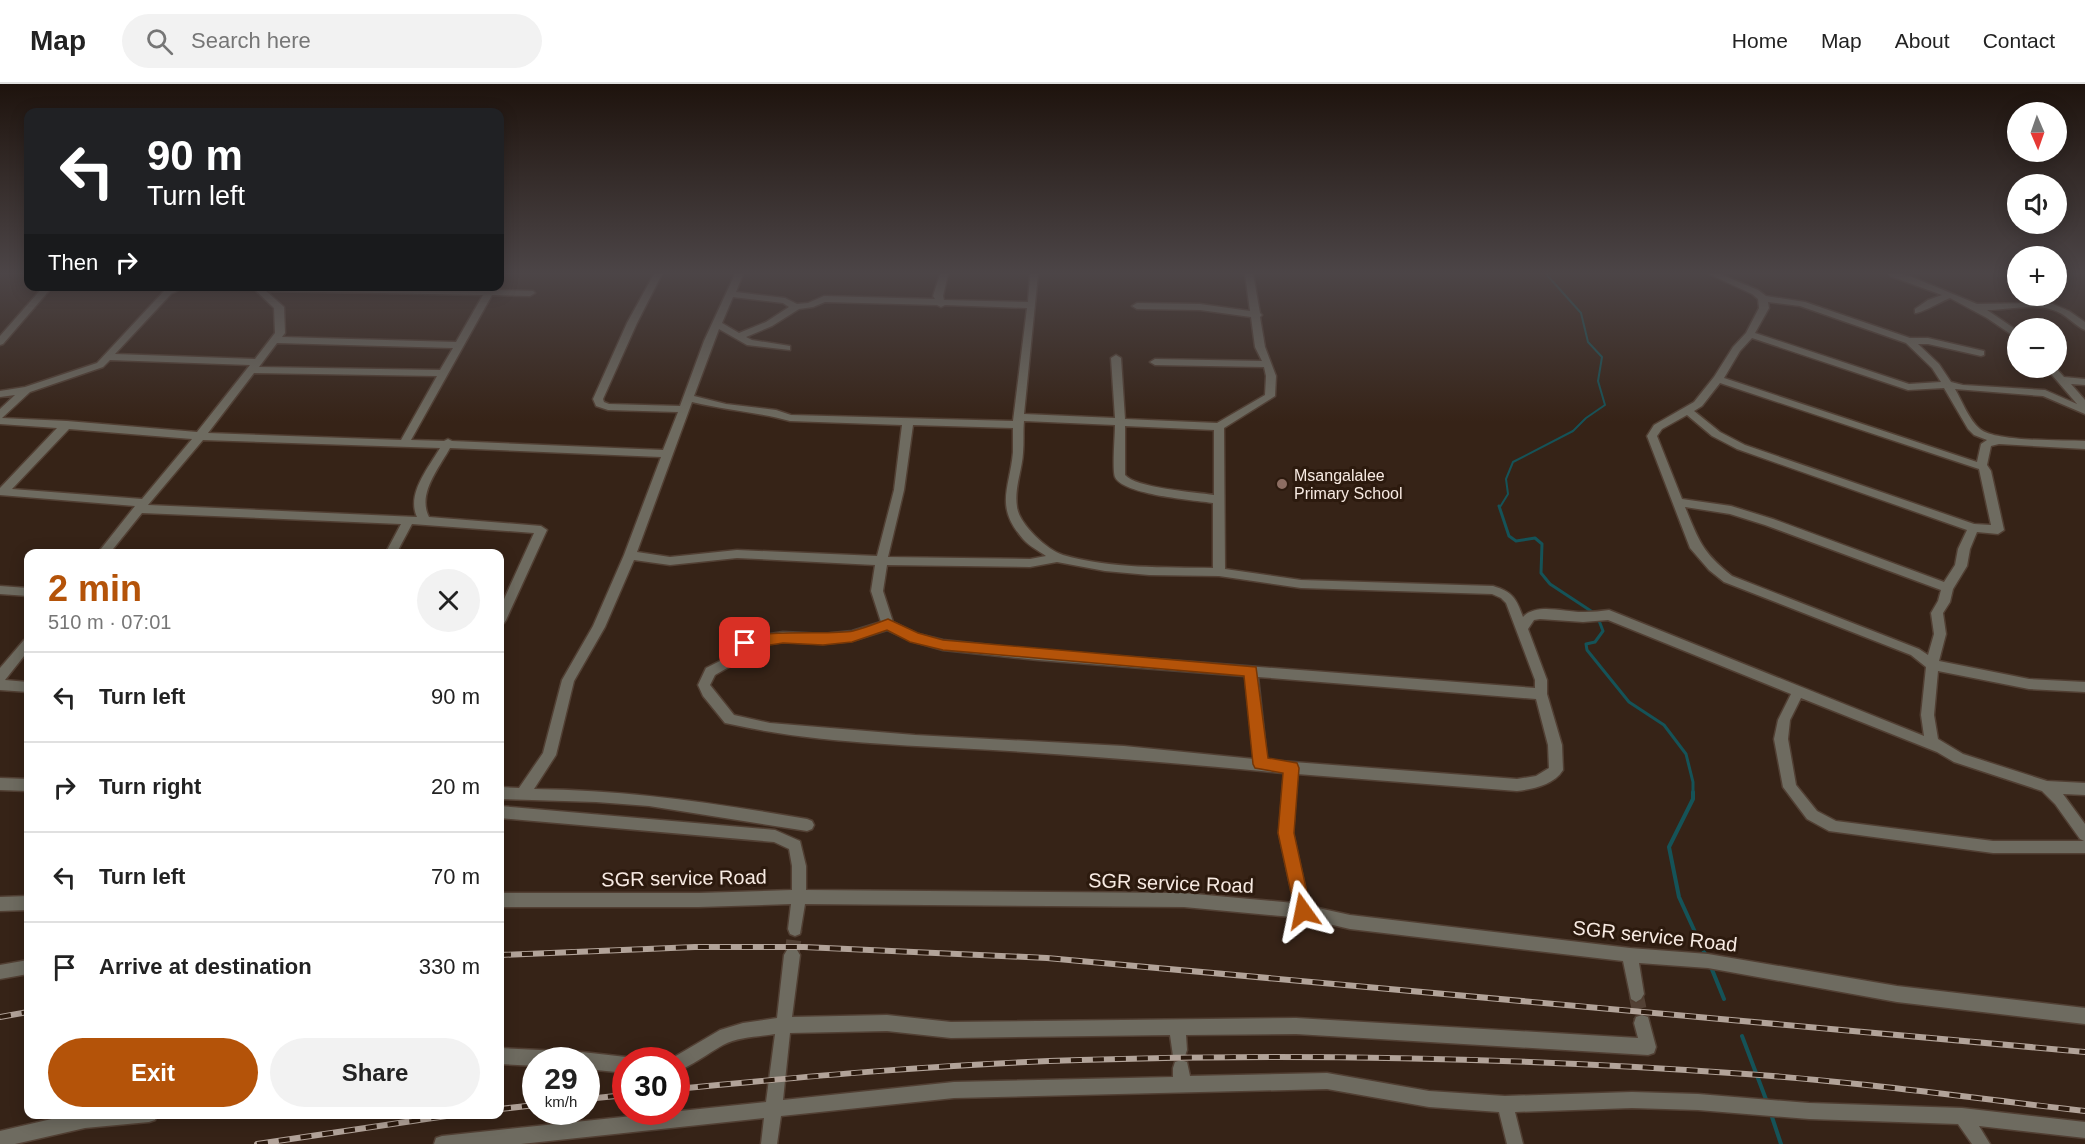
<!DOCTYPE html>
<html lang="en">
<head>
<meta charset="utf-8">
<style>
  body { margin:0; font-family:Arial,sans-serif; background:#f2f2f2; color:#222; height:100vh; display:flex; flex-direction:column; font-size:22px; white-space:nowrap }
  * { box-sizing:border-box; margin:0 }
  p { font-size:20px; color:#767676 }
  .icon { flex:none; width:33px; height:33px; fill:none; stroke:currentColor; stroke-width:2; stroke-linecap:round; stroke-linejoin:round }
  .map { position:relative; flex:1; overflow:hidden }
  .details { position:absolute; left:24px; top:465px; width:480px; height:570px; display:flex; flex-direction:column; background:#fff; border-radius:12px; box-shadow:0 3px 15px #0003 }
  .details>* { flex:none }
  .banner { position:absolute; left:24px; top:24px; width:480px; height:183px; border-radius:12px; box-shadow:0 3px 15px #0003; background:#202124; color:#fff; overflow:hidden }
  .needle { width:39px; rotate:178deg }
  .buttons { position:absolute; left:2007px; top:18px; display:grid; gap:12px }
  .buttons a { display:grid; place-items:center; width:60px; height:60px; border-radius:50%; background:#fff; box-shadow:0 3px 15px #0003; font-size:30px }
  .speed { position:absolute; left:522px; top:963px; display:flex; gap:12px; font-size:30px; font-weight:700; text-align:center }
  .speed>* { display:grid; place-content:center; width:78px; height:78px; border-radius:50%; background:#fff; box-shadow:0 3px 15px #0003; line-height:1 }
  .speed small { font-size:15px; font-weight:400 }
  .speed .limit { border:9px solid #d22; background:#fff; color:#111 }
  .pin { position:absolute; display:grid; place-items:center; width:51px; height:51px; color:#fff; margin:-26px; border-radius:12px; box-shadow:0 3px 9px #0006 }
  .me { position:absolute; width:66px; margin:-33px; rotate:348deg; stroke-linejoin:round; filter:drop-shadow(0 0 4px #0008) }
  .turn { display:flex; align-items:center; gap:21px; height:126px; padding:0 24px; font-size:27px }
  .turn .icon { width:78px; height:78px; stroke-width:2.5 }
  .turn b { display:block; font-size:42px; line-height:51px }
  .then { display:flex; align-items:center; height:57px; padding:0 24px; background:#0003; gap:12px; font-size:22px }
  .round { display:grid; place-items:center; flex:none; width:63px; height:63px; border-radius:32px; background:#f2f2f2 }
  .head { display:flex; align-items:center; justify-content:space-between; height:102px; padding:0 24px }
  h1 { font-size:36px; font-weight:600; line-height:45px; color:#b45309 }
  .primary-button { display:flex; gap:12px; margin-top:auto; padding:12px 24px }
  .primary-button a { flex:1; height:69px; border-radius:36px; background:#b45309; color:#fff; font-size:24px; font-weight:600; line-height:69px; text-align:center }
  .primary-button a+a { background:#f2f2f2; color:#222 }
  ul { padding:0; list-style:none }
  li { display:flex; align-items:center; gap:18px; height:90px; padding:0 24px; border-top:2px solid #e0e0e0 }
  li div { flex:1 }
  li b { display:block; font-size:22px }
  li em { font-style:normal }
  header { display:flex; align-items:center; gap:36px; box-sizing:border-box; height:84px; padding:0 30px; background:#fff; border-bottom:2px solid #e0e0e0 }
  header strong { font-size:28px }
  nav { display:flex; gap:33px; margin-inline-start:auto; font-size:21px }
  .search { width:420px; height:54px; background:#f2f2f2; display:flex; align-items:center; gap:15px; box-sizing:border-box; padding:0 21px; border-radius:33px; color:#767676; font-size:22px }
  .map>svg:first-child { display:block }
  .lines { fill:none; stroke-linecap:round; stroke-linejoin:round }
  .stream-far2 { stroke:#155358; stroke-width:2 }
  .stream-far1 { stroke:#155358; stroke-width:3 }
  .stream { stroke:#155358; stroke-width:4 }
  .minor-tunnel { stroke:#534135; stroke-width:15; stroke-dasharray:15 8; stroke-linecap:butt }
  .minor-casing { stroke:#513f33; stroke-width:3 }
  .minor { fill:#6e6b60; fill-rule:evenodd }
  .rail-casing { stroke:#b2a399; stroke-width:6 }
  .rail { stroke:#2c1a0e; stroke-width:4; stroke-dasharray:11; stroke-linecap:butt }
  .route { fill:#b45309; stroke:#753606; stroke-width:1.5 }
  .education-dot { fill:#8d6e63; stroke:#2c1a0e; stroke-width:2 }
  .labels { text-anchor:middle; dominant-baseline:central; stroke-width:6; stroke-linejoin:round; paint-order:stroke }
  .poi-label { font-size:16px; fill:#f7eae2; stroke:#2c1a0e; text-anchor:start }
  .near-street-label { font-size:20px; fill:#f7eae2; stroke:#2c1a0e }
</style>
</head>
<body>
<header>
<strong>Map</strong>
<div class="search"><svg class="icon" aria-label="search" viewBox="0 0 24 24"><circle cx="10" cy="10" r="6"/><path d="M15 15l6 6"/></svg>Search here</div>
<nav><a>Home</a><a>Map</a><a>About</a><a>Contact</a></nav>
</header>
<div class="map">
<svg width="2085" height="1060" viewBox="0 0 2085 1060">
  <rect width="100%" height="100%" fill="#362317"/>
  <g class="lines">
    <!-- stream-far2 -->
    <path class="stream-far2" d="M1500,423l8,-13 -2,-15 7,-17 60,-31 13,-13 19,-13 -7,-24 4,-24 -14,-15 -7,-29 -35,-39"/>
    <!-- stream-far1 -->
    <path class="stream-far1" d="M1499,422l10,30 7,5 19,-3 7,6 -1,29 9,11 44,29
      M1598,534l5,13 -8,11 -9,2 1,6 42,52 35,23 22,29 7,28v11"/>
    <!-- stream -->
    <path class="stream" d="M1693,708v7l-24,48 10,50 27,59
      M1711,883l13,32
      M1742,952l25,66
      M1771,1030l10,30"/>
    <!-- minor-tunnel -->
    <path class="minor-tunnel" d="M792,871l3,-26
      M1636,910l6,29"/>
    <defs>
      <path id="minor" d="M654,190h8l-25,49 -34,76 1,3 5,2 71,2 24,-65 31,-67h8l-7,18 49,6 12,6 11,-1 16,-7 111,3 -2,-3 7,-22h8l-5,22 1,4 84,2 2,-28h8l-14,140 91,4 -4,-60 5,-3 5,3 4,61 92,4 48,-28 1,-19 -2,-9 -109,-2 -5,-3 5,-3 107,2 -7,-14 -4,-30 -51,-7 -63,-1 -5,-3 5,-3 63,1 50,7 -5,-37h8l7,39 2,2 -2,2 5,30 11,29 -1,20 -51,32 1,141 76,11 192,6c20,6 23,12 30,31 14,-15 43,-4 62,-5 8,0 16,-1 24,-2l315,126 -3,-21 5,-48 -15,-12 -187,-73 -15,-12 -19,-22 -43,-112 7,-11 40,-23 20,-25 19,-30 13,-14 13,-25 -1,-9 -6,-5 -43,-20h11l38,16 8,6 39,6 105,36h18l56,13v4l-3,1 -53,-12h-10l21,20 12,18 12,3 82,5 32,14 -31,-36h10l8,9 21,2v6l-14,-1 14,16v14l-42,-18 -88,-7c7,12 14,31 25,40 16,13 82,11 105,12v8l-86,-5 -8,2 -4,19 4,6 13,59 -6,4 -21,-2 -7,17 -3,17 -14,23 -3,13 -7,11 3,21 -7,27 90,18 56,3v10l-56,-3 -91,-18 -4,44 4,24 25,15 84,27 38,2v12l-22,-1 22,30v29h-92l-164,-22 -22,-12 -24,-32 -9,-48 4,-19 13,-26 -183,-74 -25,2 -43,-3 -6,1 -6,9 19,51v14l15,51 1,25c-9,15 -30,19 -46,21l-220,-17 -4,59 16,73 41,9 280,33 78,6 189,32 188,22v16l-188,-22 -189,-34 -69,-5 5,31 -3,5 -5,3 -5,-3 -8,-38 -273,-32 -47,-11 -119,-11 -379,-3 -5,30 -5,2 -5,-2 -2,-5 3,-25 -92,3h-199v-14h199l93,-3v-24l-3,-17 -15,-7 -274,-24v-12l275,24 25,11 6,25v24l378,3 110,10 -15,-70 5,-60c-97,-9 -194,-17 -291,-23 -86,-5 -180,-7 -263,-26l-5,-1 -22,-27 -5,-11 8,-17 20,-10 15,-18 4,-2 38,-6 40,2 29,-3 29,-9 -10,-31 4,-26 -138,-7 -67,7 -36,-5 -29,67 -31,54 -18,74 -22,34c94,1 180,14 273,30l5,2 2,4 -2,4 -5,2 -158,-25 -53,-4 -96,-3v-12l19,1 24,-35 19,-73 31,-54 31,-71 37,-98 -211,-9c-11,20 -33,46 -21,69l112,9 6,4 -41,90 -2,3 -4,2v-17l34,-75 -122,-9 -16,30h-11l16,-30 -259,-11 -33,41h-12l38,-48 -135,-11v-7l57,-60 -57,-4v-15l15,-14 -15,2v-6l25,-4 72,-24 68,-73 8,-4h13l-15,8 -56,60 140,5 20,-26 -1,-25 -23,-22 235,3 1,-3h8v4l38,1 2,2 -5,3 -38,-1 -81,145 33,1 4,-2 4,2 211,9 15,-38 -70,-2 -12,-4 -3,-7 34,-76zM266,207l217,4 -27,47 -174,-5 3,-4 -1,-26zM733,213l50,6 6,4 -23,15 -27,11 -17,-10zM825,218l112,3 4,2 4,-2 82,3 -14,113 -222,-6 -15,-5 -50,-6 -32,-8 25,-67 28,16 43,5v-4l-38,-6 -6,-3 26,-11 27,-17 14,-2zM1768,218l32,4 106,37 26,25 9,14 -32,2 -154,-51 14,-25zM1752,254l156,52 36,-2 24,41 6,6 13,5 -6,4 -4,18 -253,-84 16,-27zM277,259l176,5 -13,22 -181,-3zM110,276l140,5 -53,67 -130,-11 -65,-3 28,-26 73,-25zM254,289l183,3 -36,64 -193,-7zM1720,299l259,86 12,56 -17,-1 -229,-79 -25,-13 -26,-21 8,-5zM692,318c32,8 66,10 98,19l112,4 -8,65 -17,66 -140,-6 -67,7 -33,-5zM1687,331l25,21 25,13 230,81 -9,19 -3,16 -11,17 -171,-63 -42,-13 -49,-7 -25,-63 5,-7zM1024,337l91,4c0,11 -3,44 0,52 8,18 79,23 98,26v65c-49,-1 -102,1 -150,-13 -16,-5 -44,-31 -46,-48 -3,-19 5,-36 6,-54 1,-11 0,-22 1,-32zM913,341l100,3c0,8 0,16 0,24 -3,36 -19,54 10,87 6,7 16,12 23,17l-16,3 -142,-2 16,-67zM1125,342l89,4v65c-20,-3 -78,-7 -89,-20zM69,345l123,10 -50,60 -130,-10zM203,356l237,8c-11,19 -34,46 -23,69l-269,-12zM1685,423l45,7 35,11 176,65 -3,11 -7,12 3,21 -6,21 -9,-6 -187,-73c-30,-24 -33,-35 -47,-69zM1057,478l48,9 44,4 70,1 82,12 191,6 9,4 5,5 29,77v8l-497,-38 -95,-10 -25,-6 -25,-12 -10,-31 4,-26 143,2zM887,546l24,11 32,9 95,10 207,16 9,83 -130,-13 -209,-11 -145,-12 -36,-8 -24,-30 5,-10 19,-11 15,-17 34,-5 40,2 29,-3zM1258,593l278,22 12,46 1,23 -13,8 -19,3 -250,-19zM1801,614l136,54 17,10 88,29 13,13 25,35 4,2h-91l-157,-20 -19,-10 -21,-26 -8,-46 2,-19z
        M1889,190h12l11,3 65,27 59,-1 17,1 16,7 16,11v8c-10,-4 -17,-14 -27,-18 -21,-10 -49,-2 -71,-2l31,21v8l-31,-21 -37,-20c-10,4 -28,15 -35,15v-4l13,-9 14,-5 -52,-19z
        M44,202h9l-50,58 -3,1v-9z
        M0,502l28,2v8l-28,-2z
        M28,554v13l-23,29 23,2v10l-28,-2v-22l24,-28z
        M0,694l28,1v12l-28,-1z
        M28,812v14l-28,1v-14z
        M792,864l5,2 3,5 -8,62 95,-2 64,7 345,-4 342,20 -4,-15 2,-6 6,-2 6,2 8,30 -2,6 -6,2 -352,-21 -110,1 1,15 -2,6 -6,2 -6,-2 -3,-21 -219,3 -64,-7 -97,2 -7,67 171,-18 219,-5v-9l2,-6 6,-2 6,2 3,14 137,-3 102,18 76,5 127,-4 66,2 111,9 153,5 123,14v16l-106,-12 11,18h-18l-14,-20 -149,-5 -111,-9 -66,-2 -117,4 8,32h-16l-8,-32 -70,-5 -102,-18 -373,9 -173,18 -4,28h-16l3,-26 -243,26h-87l2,-6 6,-2 324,-34 9,-68c-17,3 -37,3 -52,11 -16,9 -30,20 -47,27v-12h-7l51,-30 23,-7 34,-5 7,-63 3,-5z
        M28,876v14l-28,5v-14z
        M500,964l82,4 44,5 6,3h-6v13l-40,-4v-9h-50v6l-36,-2z
        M73,1030h84l-2,6 -6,2 -64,6 -70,16h-15v-13z"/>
    </defs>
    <!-- minor casing -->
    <use href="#minor" class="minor-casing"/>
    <!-- minor -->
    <use href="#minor" class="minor"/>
    <defs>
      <path id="rail" d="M500,871l195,-8h109l243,11 1038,94
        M0,933l28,-5
        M676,1005c134,-13 269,-25 404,-29 222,-7 444,-2 666,14 114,8 226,24 339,37
        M586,1015l40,-4
        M500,1025l36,-4
        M257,1060l203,-30"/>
    </defs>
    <!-- rail casing -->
    <use href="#rail" class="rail-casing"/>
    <!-- rail -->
    <use href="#rail" class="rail"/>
  </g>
  <!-- sky -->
  <linearGradient id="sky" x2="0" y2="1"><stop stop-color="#1e130d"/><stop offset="0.56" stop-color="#4c4547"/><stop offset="1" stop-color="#4c4547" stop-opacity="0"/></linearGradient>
  <rect width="2085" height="338" fill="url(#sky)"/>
  <!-- route -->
  <path class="route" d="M888,535l30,14 25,7 313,27 12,91 29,5 2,5 -5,65 17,78 -2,5 -6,3 -6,-3 -2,-5 -17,-78 5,-60 -28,-5 -2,-4 -9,-88 -301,-26 -33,-8 -23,-12 -35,12 -29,3 -40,-2 -38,6 -7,-6c10,-16 93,-7 115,-12 12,-3 24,-8 35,-12z"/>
  <!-- markers -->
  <circle class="education-dot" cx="1282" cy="400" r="6"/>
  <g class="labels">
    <!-- poi labels -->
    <g class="poi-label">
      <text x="1294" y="391">Msangalalee<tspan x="1294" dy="18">Primary School</tspan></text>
    </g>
    <!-- near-street labels -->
    <g class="near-street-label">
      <text transform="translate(684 794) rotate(-1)">SGR service Road</text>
      <text transform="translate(1171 799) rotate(2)">SGR service Road</text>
      <text transform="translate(1655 852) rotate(6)">SGR service Road</text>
    </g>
  </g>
</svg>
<div class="buttons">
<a><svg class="needle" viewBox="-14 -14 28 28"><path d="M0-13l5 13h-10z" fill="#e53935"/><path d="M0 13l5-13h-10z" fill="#767676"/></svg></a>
<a><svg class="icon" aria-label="sound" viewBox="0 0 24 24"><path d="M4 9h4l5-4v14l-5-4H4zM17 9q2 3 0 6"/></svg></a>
<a>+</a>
<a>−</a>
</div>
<div class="speed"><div>29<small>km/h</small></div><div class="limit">30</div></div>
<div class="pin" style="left:745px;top:559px;background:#d93025"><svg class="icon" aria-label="arrive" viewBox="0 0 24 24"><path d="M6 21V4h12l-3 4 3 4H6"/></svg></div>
<svg class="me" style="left:1303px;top:827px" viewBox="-20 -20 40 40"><path d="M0-17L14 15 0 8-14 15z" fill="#b45309" stroke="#fff" stroke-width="4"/></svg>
<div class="banner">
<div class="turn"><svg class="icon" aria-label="left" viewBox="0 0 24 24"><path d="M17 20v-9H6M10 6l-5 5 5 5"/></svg><div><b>90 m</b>Turn left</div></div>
<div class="then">Then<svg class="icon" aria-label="right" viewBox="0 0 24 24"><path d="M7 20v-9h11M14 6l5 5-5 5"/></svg></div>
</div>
<section class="details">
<div class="head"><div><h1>2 min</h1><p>510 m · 07:01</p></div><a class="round"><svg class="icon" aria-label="close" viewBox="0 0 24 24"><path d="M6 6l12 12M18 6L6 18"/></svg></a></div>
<ul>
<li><svg class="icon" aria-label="left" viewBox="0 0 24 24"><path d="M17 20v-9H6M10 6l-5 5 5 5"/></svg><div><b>Turn left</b></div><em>90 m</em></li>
<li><svg class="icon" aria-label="right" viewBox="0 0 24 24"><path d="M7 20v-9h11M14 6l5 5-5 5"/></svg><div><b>Turn right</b></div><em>20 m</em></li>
<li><svg class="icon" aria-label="left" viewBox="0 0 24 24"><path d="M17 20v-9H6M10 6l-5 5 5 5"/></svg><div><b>Turn left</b></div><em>70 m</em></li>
<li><svg class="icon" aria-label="arrive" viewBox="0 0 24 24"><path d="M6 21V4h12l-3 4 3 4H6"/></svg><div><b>Arrive at destination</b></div><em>330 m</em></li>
</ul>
<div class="primary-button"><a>Exit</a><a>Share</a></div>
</section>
</div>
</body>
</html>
